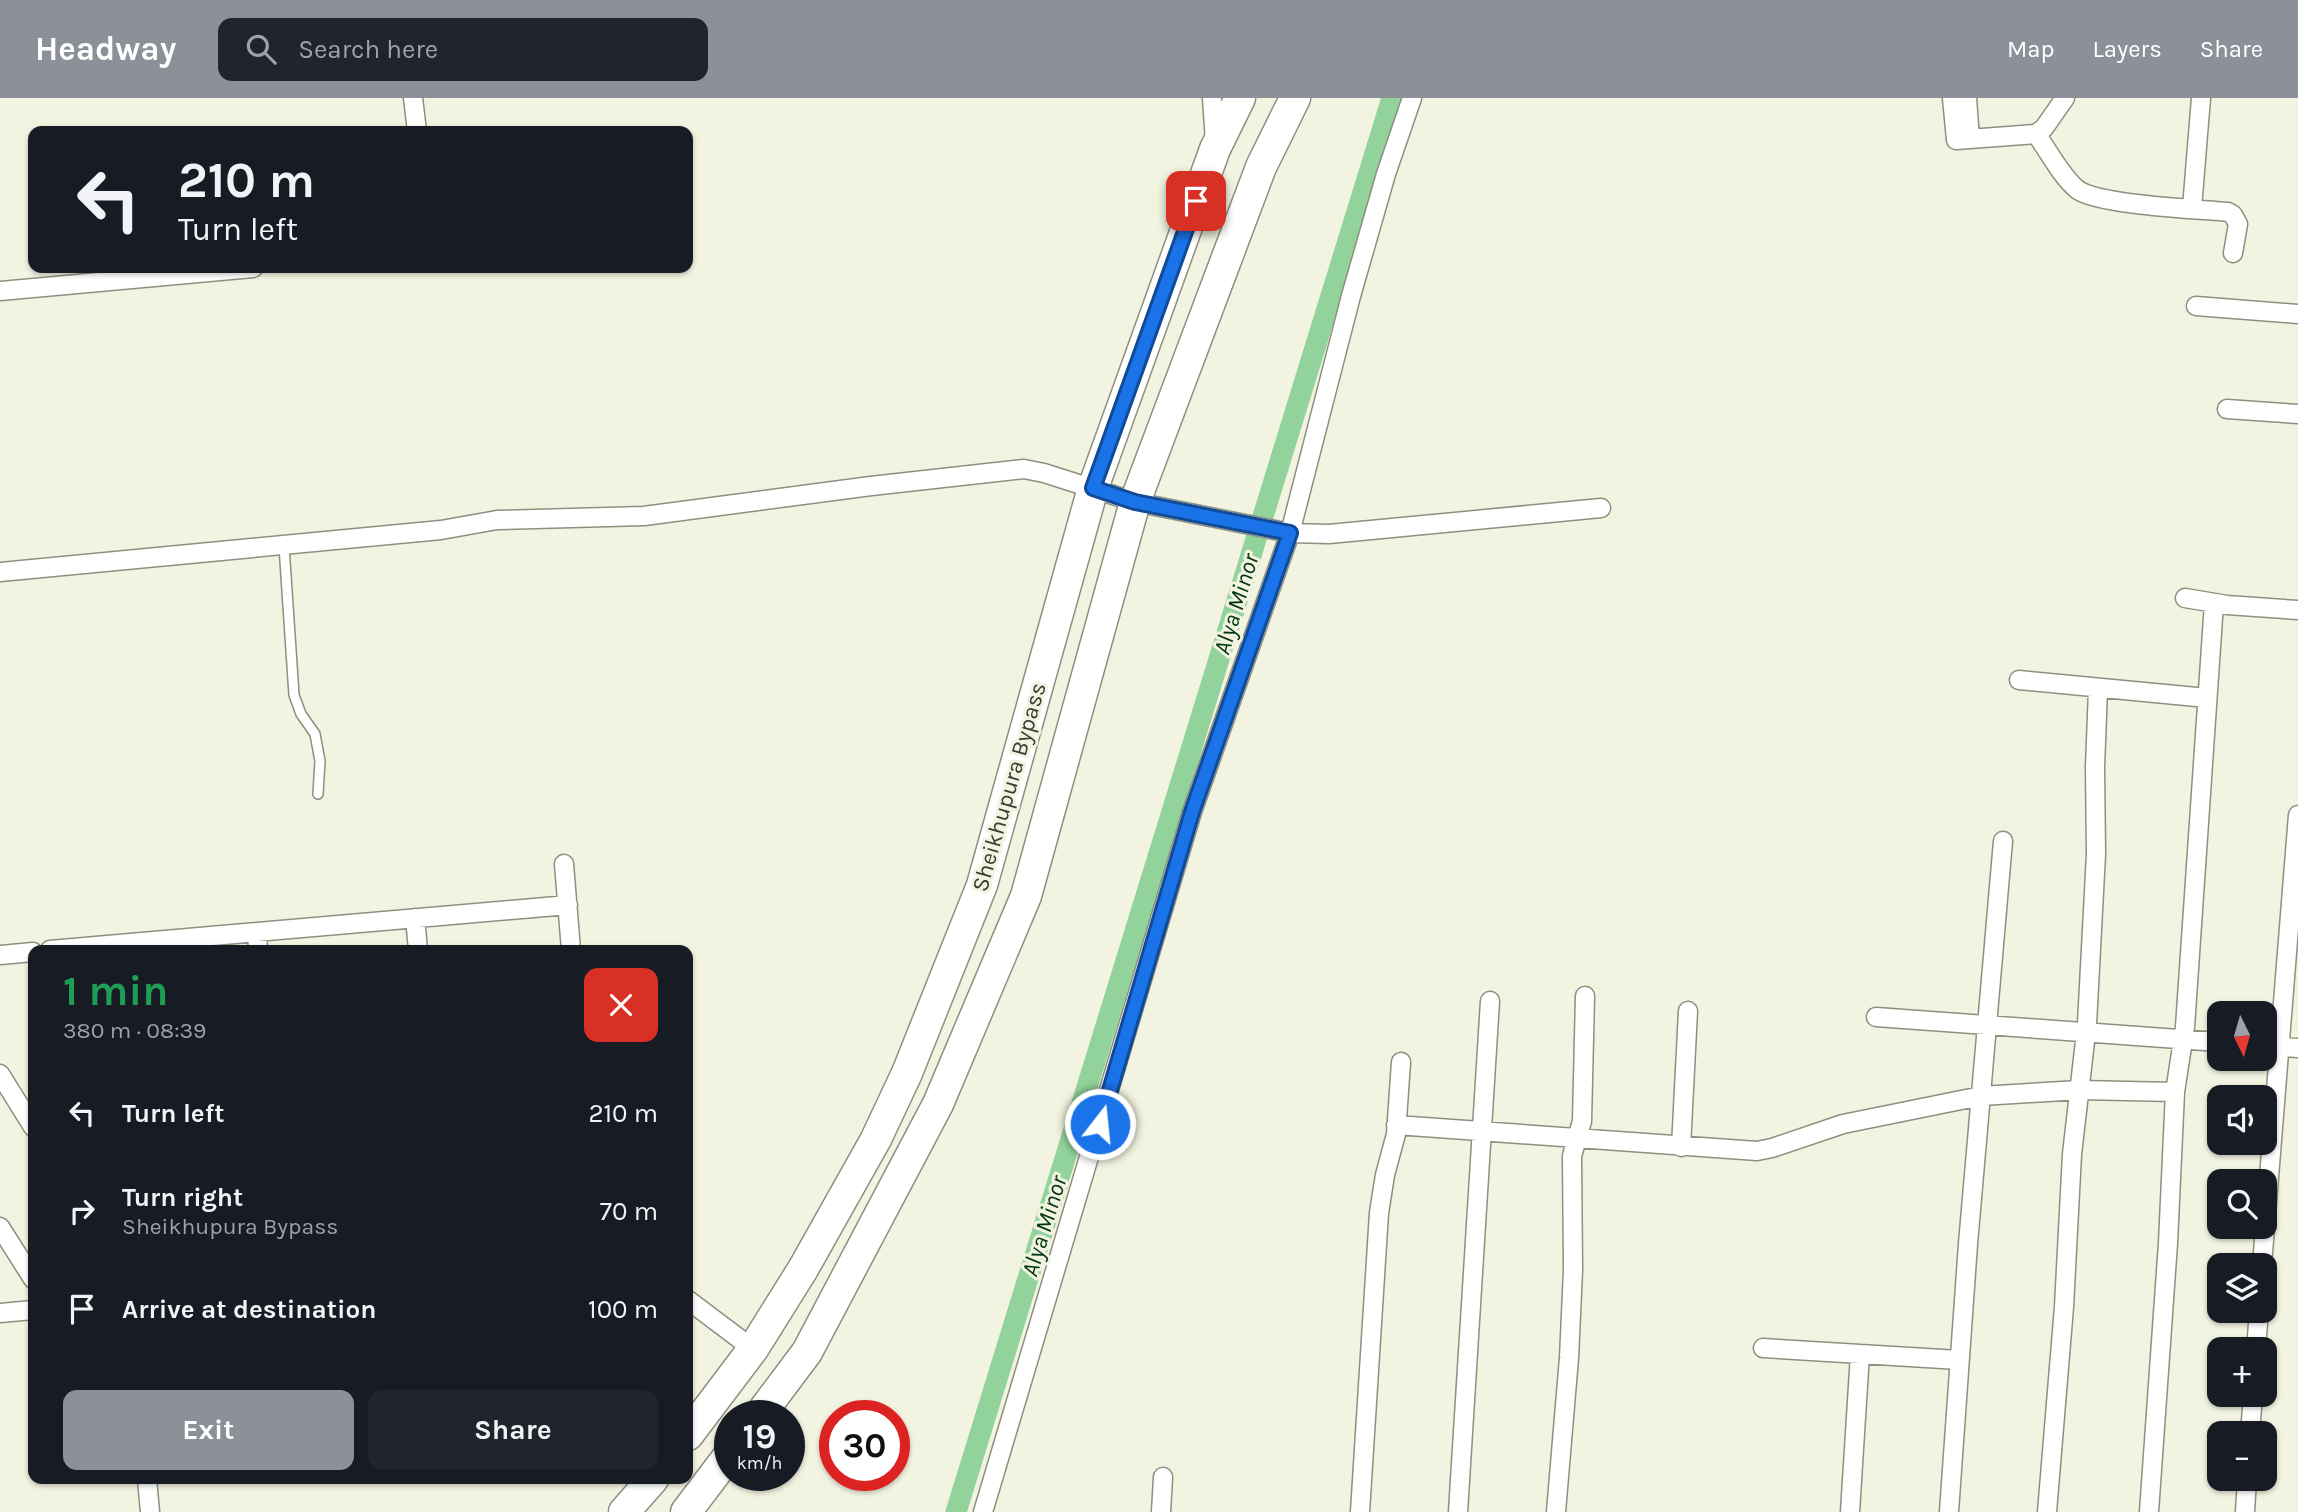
<!DOCTYPE html>
<html lang="en">
<head>
<meta charset="utf-8">
<style>
  body { margin:0; font-family:Karla,sans-serif; background:#20242c; color:#f1f3f6; height:100vh; display:flex; flex-direction:column; font-size:26px; white-space:nowrap }
  * { box-sizing:border-box; margin:0 }
  p { font-size:23px; color:#9ea1a6 }
  .icon { flex:none; width:38px; height:38px; fill:none; stroke:currentColor; stroke-width:2; stroke-linecap:round; stroke-linejoin:round }
  .map { position:relative; flex:1; overflow:hidden }
  .drawer { position:absolute; left:28px; top:847px; width:665px; height:539px; display:flex; flex-direction:column; background:#171b24; border-radius:14px; box-shadow:0 2px 5px #0004 }
  .drawer>* { flex:none }
  .hud { position:absolute; left:28px; top:28px; width:665px; height:147px; border-radius:14px; box-shadow:0 2px 5px #0004; background:#171b24; color:#f1f3f6; overflow:hidden }
  .needle { width:46px; rotate:175deg }
  .tools { position:absolute; left:2207px; top:903px; display:grid; gap:14px }
  .tools a { display:grid; place-items:center; width:70px; height:70px; border-radius:14px; background:#171b24; box-shadow:0 2px 5px #0004; font-size:35px }
  .speed { position:absolute; left:714px; top:1302px; display:flex; gap:14px; font-size:35px; font-weight:700; text-align:center }
  .speed>* { display:grid; place-content:center; width:91px; height:91px; border-radius:50%; background:#171b24; box-shadow:0 2px 5px #0004; line-height:1 }
  .speed small { font-size:18px; font-weight:400 }
  .speed .limit { border:10px solid #d22; background:#fff; color:#111 }
  .pin { position:absolute; display:grid; place-items:center; width:60px; height:60px; color:#fff; margin:-30px; border-radius:14px; box-shadow:0 4px 10px #0006 }
  .me { position:absolute; width:77px; margin:-38px; rotate:16deg; stroke-linejoin:round; filter:drop-shadow(0 0 5px #0008) }
  .turn { display:flex; align-items:center; gap:24px; height:147px; padding:0 35px; font-size:32px }
  .turn .icon { width:91px; height:91px; stroke-width:2.5 }
  .turn b { display:block; font-size:49px; line-height:60px }
  .round { display:grid; place-items:center; flex:none; width:74px; height:74px; border-radius:14px; background:#20242c }
  .summary { display:flex; align-items:center; justify-content:space-between; height:119px; padding:0 35px }
  h1 { font-size:42px; font-weight:700; line-height:52px; color:#1e9e55 }
  .cta { display:flex; gap:14px; margin-top:auto; padding:14px 35px }
  .cta a { flex:1; height:80px; border-radius:14px; background:#8c9099; color:#fff; font-size:28px; font-weight:700; line-height:80px; text-align:center }
  .cta a+a { background:#20242c; color:#f1f3f6 }
  ul { padding:0; list-style:none }
  li { display:flex; align-items:center; gap:21px; height:98px; padding:0 35px }
  li div { flex:1 }
  li b { display:block; font-size:26px }
  li em { font-style:normal }
  header { display:flex; align-items:center; gap:42px; box-sizing:border-box; height:98px; padding:0 35px; background:#8c9099; color:#fff }
  header strong { font-size:33px }
  nav { display:flex; gap:38px; margin-inline-start:auto; font-size:24px }
  .search { width:490px; height:63px; background:#20242c; display:flex; align-items:center; gap:18px; box-sizing:border-box; padding:0 24px; border-radius:14px; color:#9ea1a6; font-size:26px }
  .map>svg:first-child { display:block }
  .lines { fill:none; stroke-linecap:round; stroke-linejoin:round }
  .canal { stroke:#91d39a; stroke-width:21 }
  .lane-casing { stroke:#8e8f7e; stroke-width:12 }
  .street-casing { stroke:#8e8f7e; stroke-width:21 }
  .highway-casing { stroke:#8e8f7e; stroke-width:33 }
  .lane { stroke:#fff; stroke-width:9 }
  .street { stroke:#fff; stroke-width:18 }
  .highway { stroke:#fff; stroke-width:30 }
  .route-casing { stroke:#114b97; stroke-width:18 }
  .route { stroke:#1a73e8; stroke-width:12 }
  .labels { text-anchor:middle; dominant-baseline:central; stroke-width:6; stroke-linejoin:round; paint-order:stroke }
  .street-label { font-size:23px; fill:#3c3d36; stroke:#f2f3e0 }
  .water-label { font-size:24px; font-style:italic; fill:#033612; stroke:#f2f3e0 }
</style>
</head>
<body>
<header>
<strong>Headway</strong>
<div class="search"><svg class="icon" aria-label="search" viewBox="0 0 24 24"><circle cx="10" cy="10" r="6"/><path d="M15 15l6 6"/></svg>Search here</div>
<nav><a>Map</a><a>Layers</a><a>Share</a></nav>
</header>
<div class="map">
<svg width="2298" height="1414" viewBox="0 0 2298 1414">
  <rect width="100%" height="100%" fill="#f2f3e0"/>
  <g class="lines">
    <!-- canal -->
    <path class="canal" d="M956,1414l436,-1414"/>
    <defs>
      <path id="lane" d="M284,448l10,149 7,19 14,20 5,27 -2,33"/>
      <path id="street" d="M413,0l4,33
        M1212,0l3,44
        M1952,0l4,42 80,-6 8,-6 21,-30
        M1967,0l3,41
        M2036,36c12,16 26,44 42,56 22,15 119,19 150,22l5,3 5,9 -5,29
        M2192,110l9,-110
        M0,193l253,-23
        M2196,208l102,8
        M2227,311l71,5
        M0,474l441,-42 56,-10 147,-4 227,-30 153,-17 20,4 91,29 155,31 39,1 272,-26
        M2185,500l42,7 71,5
        M2019,582l188,18
        M564,766l7,86
        M415,820l3,32
        M257,834l1,18
        M50,852l518,-45
        M0,857l33,-3
        M1876,919l343,25
        M2264,948l34,2
        M0,976l33,53
        M1396,1027l361,26 15,-3 71,-24 138,-28 98,-6 96,2
        M1681,1049l7,-136
        M0,1129l33,52
        M2262,1167l36,-450
        M688,1202l65,49
        M0,1215l33,-3
        M1763,1250l196,12
        M2256,1251l3,-38
        M2250,1335l3,-38
        M147,1381l3,33
        M983,1414l209,-700 98,-279 61,-237 35,-122 26,-76
        M1161,1414l2,-35
        M1360,1414l19,-299 6,-38 11,-41 5,-72
        M1458,1414l32,-511
        M1556,1414l13,-154 4,-88 -1,-114 10,-35 3,-125
        M1850,1414l10,-158
        M1949,1414l19,-268 35,-403
        M2047,1414l17,-205 8,-153 15,-130 9,-170 -1,-87 3,-78
        M2149,1414l19,-269 7,-151 10,-65 29,-424
        M2245,1414l2,-33"/>
      <path id="highway" d="M759,1318l48,-64 131,-248 88,-208 109,-394 126,-335 34,-69
        M688,1337l65,-86 50,-80 73,-130 31,-66 75,-188 111,-397 122,-339 25,-51
        M624,1414l29,-33
        M686,1414l44,-58"/>
    </defs>
    <!-- lane casing -->
    <use href="#lane" class="lane-casing"/>
    <!-- street casing -->
    <use href="#street" class="street-casing"/>
    <!-- highway casing -->
    <use href="#highway" class="highway-casing"/>
    <!-- lane -->
    <use href="#lane" class="lane"/>
    <!-- street -->
    <use href="#street" class="street"/>
    <!-- highway -->
    <use href="#highway" class="highway"/>
  </g>
  <g class="lines">
    <defs>
      <path id="route" d="M1100,1026l92,-312 98,-279 -155,-31 -42,-14 103,-287"/>
    </defs>
    <!-- route casing -->
    <use href="#route" class="route-casing"/>
    <!-- route -->
    <use href="#route" class="route"/>
  </g>
  <g class="labels">
    <!-- street labels -->
    <g class="street-label">
      <text transform="translate(1009 689) rotate(-74)">Sheikhupura Bypass</text>
    </g>
    <!-- water labels -->
    <g class="water-label">
      <text transform="translate(1236 506) rotate(-73)">Alya Minor</text>
      <text transform="translate(1044 1128) rotate(-73)">Alya Minor</text>
    </g>
  </g>
</svg>
<div class="tools">
<a><svg class="needle" viewBox="-14 -14 28 28"><path d="M0-13l5 13h-10z" fill="#e53935"/><path d="M0 13l5-13h-10z" fill="#9ea1a6"/></svg></a>
<a><svg class="icon" aria-label="sound" viewBox="0 0 24 24"><path d="M4 9h4l5-4v14l-5-4H4zM17 9q2 3 0 6"/></svg></a>
<a><svg class="icon" aria-label="search" viewBox="0 0 24 24"><circle cx="10" cy="10" r="6"/><path d="M15 15l6 6"/></svg></a>
<a><svg class="icon" aria-label="layers" viewBox="0 0 24 24"><path d="M12 4l9 5-9 5-9-5zM3 14l9 5 9-5"/></svg></a>
<a>+</a>
<a>−</a>
</div>
<div class="speed"><div>19<small>km/h</small></div><div class="limit">30</div></div>
<div class="pin" style="left:1196px;top:103px;background:#d93025"><svg class="icon" aria-label="arrive" viewBox="0 0 24 24"><path d="M6 21V4h12l-3 4 3 4H6"/></svg></div>
<svg class="me" style="left:1100px;top:1026px" viewBox="-20 -20 40 40"><circle r="17" fill="#1a73e8" stroke="#fff" stroke-width="3"/><path d="M0-11L8 9 0 5-8 9z" fill="#fff"/></svg>
<div class="hud">
<div class="turn"><svg class="icon" aria-label="left" viewBox="0 0 24 24"><path d="M17 20v-9H6M10 6l-5 5 5 5"/></svg><div><b>210 m</b>Turn left</div></div>
</div>
<section class="drawer">
<div class="summary"><div><h1>1 min</h1><p>380 m · 08:39</p></div><a class="round" style="background:#d93025;color:#fff"><svg class="icon" aria-label="close" viewBox="0 0 24 24"><path d="M6 6l12 12M18 6L6 18"/></svg></a></div>
<ul>
<li><svg class="icon" aria-label="left" viewBox="0 0 24 24"><path d="M17 20v-9H6M10 6l-5 5 5 5"/></svg><div><b>Turn left</b></div><em>210 m</em></li>
<li><svg class="icon" aria-label="right" viewBox="0 0 24 24"><path d="M7 20v-9h11M14 6l5 5-5 5"/></svg><div><b>Turn right</b><p>Sheikhupura Bypass</p></div><em>70 m</em></li>
<li><svg class="icon" aria-label="arrive" viewBox="0 0 24 24"><path d="M6 21V4h12l-3 4 3 4H6"/></svg><div><b>Arrive at destination</b></div><em>100 m</em></li>
</ul>
<div class="cta"><a>Exit</a><a>Share</a></div>
</section>
</div>
</body>
</html>
